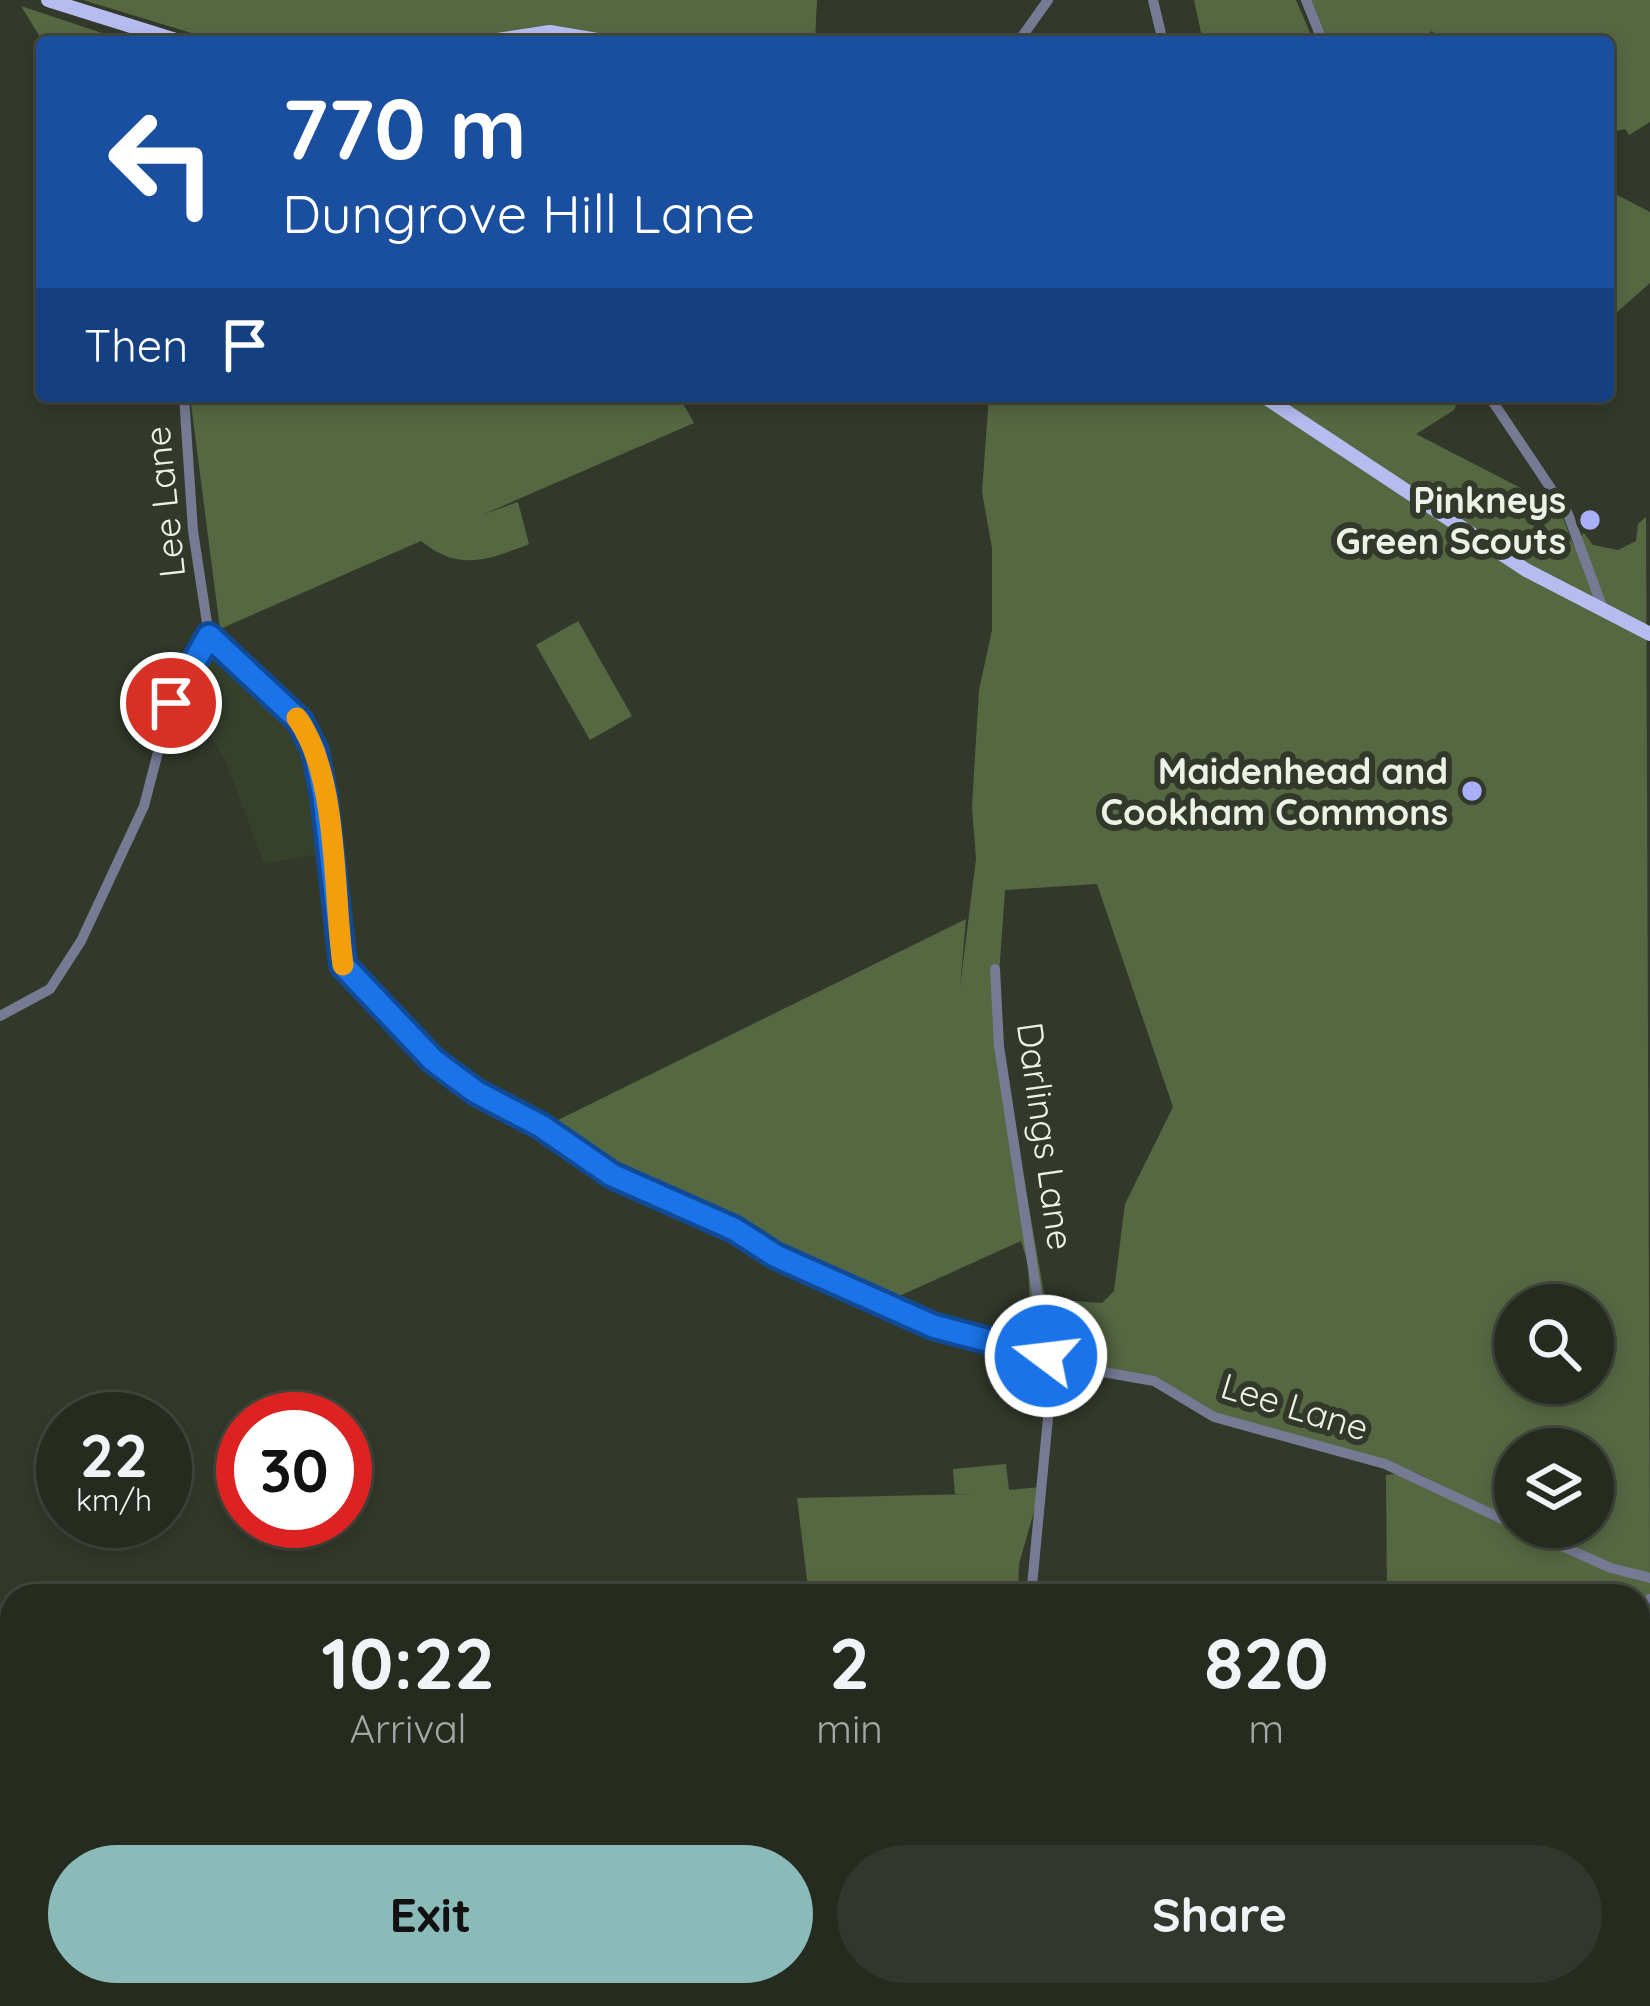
<!DOCTYPE html>
<html lang="en">
<head>
<meta charset="utf-8">
<style>
  body { margin:0; font-family:Quicksand,sans-serif; background:#32372d; color:#f1f3f6; height:100vh; display:flex; flex-direction:column; font-size:45px; white-space:nowrap }
  * { box-sizing:border-box; margin:0 }
  p { font-size:39px; color:#a4a7a5 }
  .icon { flex:none; width:66px; height:66px; fill:none; stroke:currentColor; stroke-width:2; stroke-linecap:round; stroke-linejoin:round }
  .map { position:relative; flex:1; overflow:hidden }
  .details { position:absolute; left:0px; top:1584px; width:1650px; height:423px; display:flex; flex-direction:column; background:#262b20; border-radius:36px 36px 0 0; box-shadow:0 6px 18px #0003,0 0 0 3px #42473e }
  .details>* { flex:none }
  .guide { position:absolute; left:36px; top:36px; width:1578px; height:366px; border-radius:12px; box-shadow:0 6px 18px #0003,0 0 0 3px #42473e; background:#1a4fa0; color:#fff; overflow:hidden }
  .tools { position:absolute; left:1494px; top:1284px; display:grid; gap:24px }
  .tools a { display:grid; place-items:center; width:120px; height:120px; border-radius:50%; background:#262b20; box-shadow:0 6px 18px #0003,0 0 0 3px #42473e; font-size:60px }
  .speed { position:absolute; left:36px; top:1392px; display:flex; gap:24px; font-size:60px; font-weight:700; text-align:center }
  .speed>* { display:grid; place-content:center; width:156px; height:156px; border-radius:50%; background:#262b20; box-shadow:0 6px 18px #0003,0 0 0 3px #42473e; line-height:1 }
  .speed small { font-size:30px; font-weight:400 }
  .speed .limit { border:18px solid #d22; background:#fff; color:#111 }
  .pin { position:absolute; display:grid; place-items:center; width:102px; height:102px; color:#fff; margin:-51px; border:6px solid #fff; border-radius:50%; box-shadow:0 3px 12px #0007 }
  .me { position:absolute; width:132px; margin:-66px; rotate:285deg; stroke-linejoin:round; filter:drop-shadow(0 0 9px #0008) }
  .turn { display:flex; align-items:center; gap:42px; height:252px; padding:0 48px; font-size:54px }
  .turn .icon { width:156px; height:156px; stroke-width:2.5 }
  .turn b { display:block; font-size:84px; line-height:102px }
  .then { display:flex; align-items:center; height:114px; padding:0 48px; background:#0003; gap:24px; font-size:45px }
  .eta { display:flex; justify-content:space-evenly; align-items:center; height:204px; text-align:center }
  .eta b { font-size:72px; font-weight:700; line-height:84px }
  .cta { display:flex; gap:24px; margin-top:auto; padding:24px 48px }
  .cta a { flex:1; height:138px; border-radius:72px; background:#8bbbb9; color:#111; font-size:48px; font-weight:700; line-height:138px; text-align:center }
  .cta a+a { background:#32372d; color:#f1f3f6 }
  .map>svg:first-child { display:block }
  .built { fill:#36402b }
  .green { fill:#566842; fill-rule:evenodd }
  .lines { fill:none; stroke-linecap:round; stroke-linejoin:round }
  .minor { stroke:#767a93; stroke-width:10 }
  .major { stroke:#b5bcf0; stroke-width:14 }
  .route-casing { stroke:#114b97; stroke-width:30 }
  .route { stroke:#1a73e8; stroke-width:21 }
  .slow { stroke:#f59e0b; stroke-width:21 }
  .poi-dot { fill:#a8b0fc; stroke:#32392b; stroke-width:4.5 }
  .labels { text-anchor:middle; dominant-baseline:central; stroke-width:12; stroke-linejoin:round; paint-order:stroke }
  .poi-label { font-size:36px; font-weight:bold; fill:#edf2e9; stroke:#32392b; text-anchor:end }
  .street-label { font-size:36px; fill:#edf2e9; stroke:#32392b }
</style>
</head>
<body>
<div class="map">
<svg width="1650" height="2006" viewBox="0 0 1650 2006">
  <rect width="100%" height="100%" fill="#32392b"/>
  <!-- built -->
  <path class="built" d="M212,645l84,83 10,17 17,108 -59,11 -38,-102 -28,-47 -18,-14 18,-49z"/>
  <!-- green -->
  <path class="green" d="M83,0h734l-2,42h-167l-13,-6 -86,-7 -109,13h-219z
    M1194,0h102l18,42h-111z
    M1311,0h339v122l-21,13 -4,-6 -17,4v-91h-168l-8,-11 -16,11h-87z
    M21,6l108,36h-86z
    M1608,190l42,22v71l-42,37z
    M190,396h489l15,27 -210,91 34,-12 11,42c-41,16 -70,28 -108,-3l-201,88z
    M989,396h471l-6,14 -38,24 132,68 14,13 11,29 11,-11 9,12 25,5 18,-9 2,-17 8,-7 4,1058 -35,-9 -89,-39h67v-78h-78v73l-98,-49 -204,-59 -37,-22 -144,-43 -4,-85 -7,-23 -135,61 -269,-135 -67,-43 416,-205 -6,68 16,-128 -4,-52 7,-117 13,-60v-82l-10,-56zM1097,884l76,223 -48,97 -11,87 -12,12 -57,-4 -49,-280 9,-129zM1515,1305h78v78h-78z
    M578,621l54,95 -42,24 -54,-95z
    M1006,1464l3,26 32,-3 -22,77 -1,32h-209l-12,-98 176,-4h-18l-2,-25z
    M1395,1474l255,108v32l-12,14v-32h-251l-1,-121z
    M1638,1982l12,12v12h-212l4,-11h196z
    M917,1995h219l5,11h-221z"/>
  <g class="lines">
    <!-- minor -->
    <path class="minor" d="M1153,0l10,42
      M1306,0l17,42
      M1018,42l30,-42
      M184,396l9,135 16,105 91,85 15,30 9,46 19,168 90,95 43,32 65,35 71,48 321,151 142,41 79,14 60,36 171,47 130,61
      M1489,396l79,118 35,95
      M995,969l4,77 52,340 -20,210
      M0,1016l50,-27 31,-48 63,-135 27,-104 38,-66
      M1519,1527l92,41 39,10
      M1638,1617l12,-18
      M1638,1655l12,10
      M1638,1785l12,-8
      M1148,1995l5,11
      M1624,1995l11,11
      M1359,2006l3,-11"/>
    <!-- major -->
    <path class="major" d="M48,0l134,42
      M484,42l66,-10 59,10
      M1263,396l263,174 124,64"/>
  </g>
  <g class="lines">
    <defs>
      <path id="route" d="M171,703l38,-67 91,85 15,30 9,46 19,168 90,95 43,32 65,34 71,49 122,54 42,27 157,70 113,30"/>
    </defs>
    <!-- route casing -->
    <use href="#route" class="route-casing"/>
    <!-- route -->
    <use href="#route" class="route"/>
    <!-- slow -->
    <path class="slow" d="M297,718c42,57 36,176 46,247"/>
  </g>
  <!-- markers -->
  <g class="poi-dot">
    <circle cx="1590" cy="520" r="12"/>
    <circle cx="1472" cy="791" r="12"/>
  </g>
  <g class="labels">
    <!-- poi labels -->
    <g class="poi-label">
      <text x="1566" y="499">Pinkneys<tspan x="1566" dy="41">Green Scouts</tspan></text>
      <text x="1448" y="770">Maidenhead and<tspan x="1448" dy="41">Cookham Commons</tspan></text>
    </g>
    <!-- street labels -->
    <g class="street-label">
      <text transform="translate(164 502) rotate(-96)">Lee Lane</text>
      <text transform="translate(1046 1136) rotate(82)">Darlings Lane</text>
      <text transform="translate(1295 1406) rotate(17)">Lee Lane</text>
    </g>
  </g>
</svg>
<div class="tools">
<a><svg class="icon" aria-label="search" viewBox="0 0 24 24"><circle cx="10" cy="10" r="6"/><path d="M15 15l6 6"/></svg></a>
<a><svg class="icon" aria-label="layers" viewBox="0 0 24 24"><path d="M12 4l9 5-9 5-9-5zM3 14l9 5 9-5"/></svg></a>
</div>
<div class="speed"><div>22<small>km/h</small></div><div class="limit">30</div></div>
<div class="pin" style="left:171px;top:703px;background:#d93025"><svg class="icon" aria-label="arrive" viewBox="0 0 24 24"><path d="M6 21V4h12l-3 4 3 4H6"/></svg></div>
<svg class="me" style="left:1046px;top:1356px" viewBox="-20 -20 40 40"><circle r="17" fill="#1a73e8" stroke="#fff" stroke-width="3"/><path d="M0-11L8 9 0 5-8 9z" fill="#fff"/></svg>
<div class="guide">
<div class="turn"><svg class="icon" aria-label="left" viewBox="0 0 24 24"><path d="M17 20v-9H6M10 6l-5 5 5 5"/></svg><div><b>770 m</b>Dungrove Hill Lane</div></div>
<div class="then">Then<svg class="icon" aria-label="arrive" viewBox="0 0 24 24"><path d="M6 21V4h12l-3 4 3 4H6"/></svg></div>
</div>
<section class="details">
<div class="eta">
<div><b>10:22</b><p>Arrival</p></div>
<div><b>2</b><p>min</p></div>
<div><b>820</b><p>m</p></div>
</div>
<div class="cta"><a>Exit</a><a>Share</a></div>
</section>
</div>
</body>
</html>
